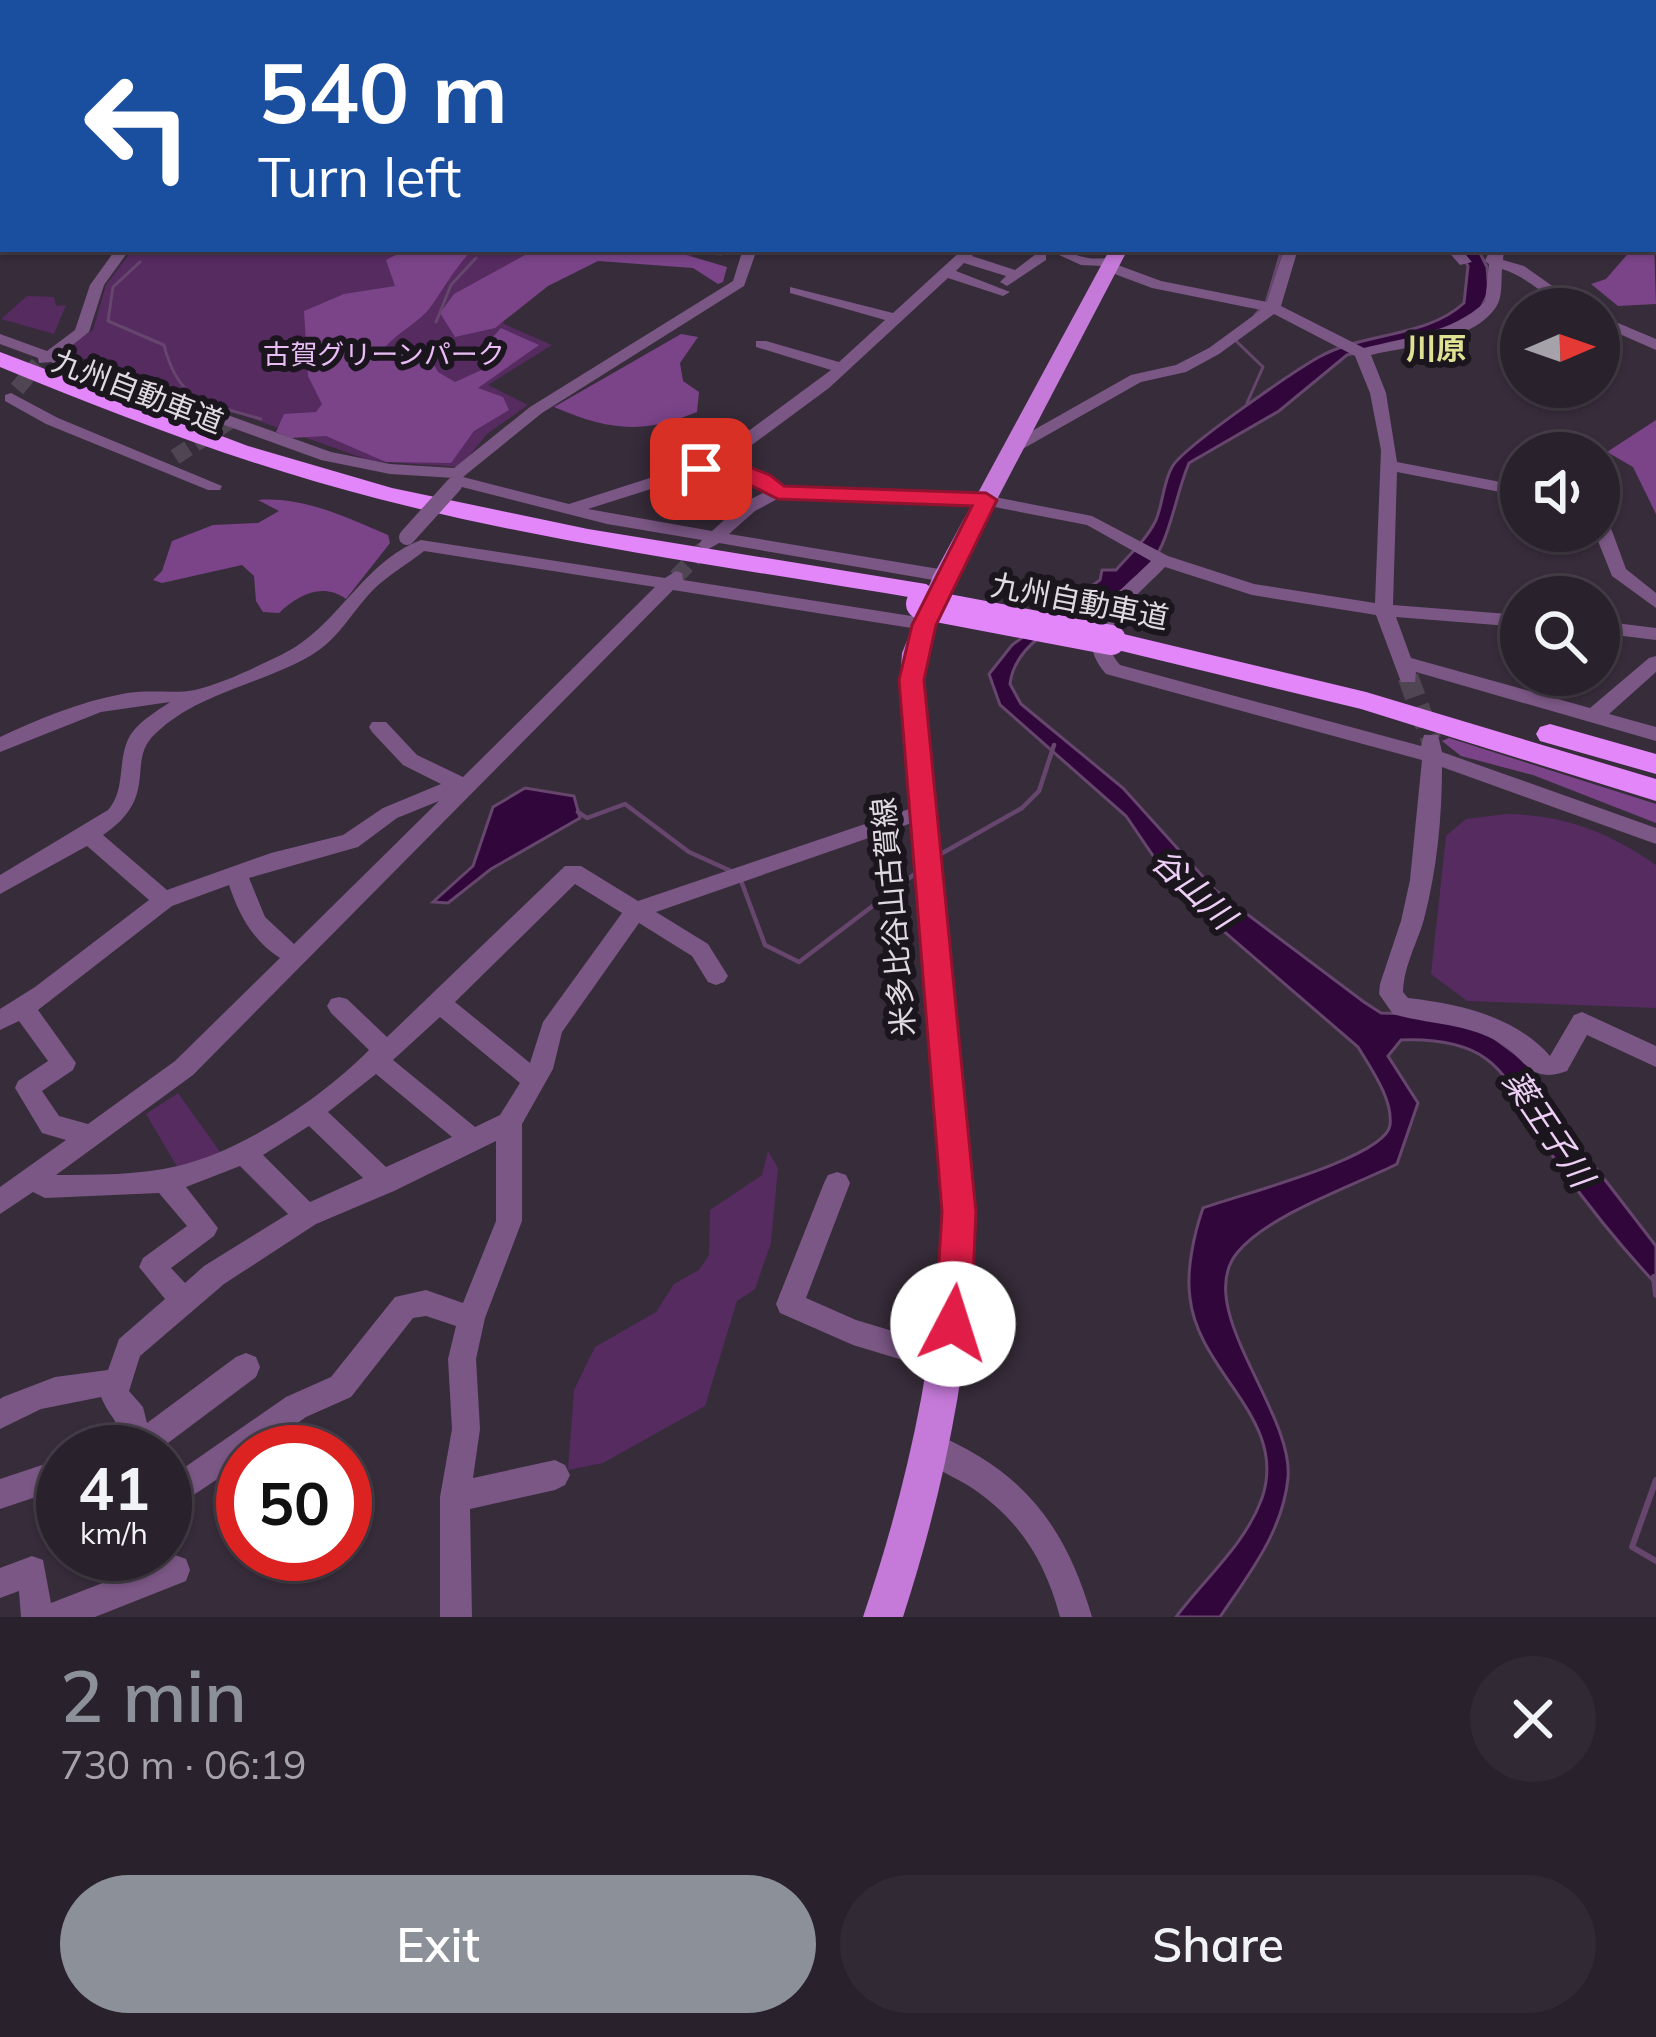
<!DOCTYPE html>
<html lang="en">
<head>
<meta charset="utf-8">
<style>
  body { margin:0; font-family:Mulish,"Noto Sans JP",sans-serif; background:#312934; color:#f1f3f6; height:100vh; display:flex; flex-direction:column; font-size:45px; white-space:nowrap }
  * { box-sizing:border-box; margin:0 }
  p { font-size:39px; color:#a5a3a9 }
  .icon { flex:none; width:66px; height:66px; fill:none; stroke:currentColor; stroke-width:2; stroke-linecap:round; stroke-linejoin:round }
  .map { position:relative; height:1617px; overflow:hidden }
  .side { display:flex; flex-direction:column; background:#29212c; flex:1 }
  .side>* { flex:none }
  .top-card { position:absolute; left:0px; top:0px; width:1656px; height:252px; box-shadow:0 3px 9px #0004,0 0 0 3px #453e48; background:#1a4fa0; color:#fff; overflow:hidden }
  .needle { width:78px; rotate:88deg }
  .fabs { position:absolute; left:1500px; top:288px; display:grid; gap:24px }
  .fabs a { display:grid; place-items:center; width:120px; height:120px; border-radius:50%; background:#29212c; box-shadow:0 3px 9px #0004,0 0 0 3px #453e48; font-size:60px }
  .speed { position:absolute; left:36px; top:1425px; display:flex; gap:24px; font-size:60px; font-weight:700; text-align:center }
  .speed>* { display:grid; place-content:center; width:156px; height:156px; border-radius:50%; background:#29212c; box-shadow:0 3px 9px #0004,0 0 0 3px #453e48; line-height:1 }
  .speed small { font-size:30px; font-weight:400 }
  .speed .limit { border:18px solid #d22; background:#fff; color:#111 }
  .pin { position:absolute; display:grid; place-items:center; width:102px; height:102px; color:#fff; margin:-51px; border-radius:24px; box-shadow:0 6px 18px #0006 }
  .me { position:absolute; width:132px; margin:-66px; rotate:5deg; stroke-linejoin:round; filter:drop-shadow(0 0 9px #0008) }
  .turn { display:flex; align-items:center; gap:42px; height:252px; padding:0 60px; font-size:54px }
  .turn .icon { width:156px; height:156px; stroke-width:2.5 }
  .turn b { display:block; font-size:84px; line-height:102px }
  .round { display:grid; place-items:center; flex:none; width:126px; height:126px; border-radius:63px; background:#312934 }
  .head { display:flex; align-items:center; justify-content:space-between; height:204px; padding:0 60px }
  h1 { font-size:72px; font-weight:600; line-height:90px; color:#8c9099 }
  .primary-button { display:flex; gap:24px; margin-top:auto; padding:24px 60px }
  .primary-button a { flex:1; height:138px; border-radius:72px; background:#8c9099; color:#fff; font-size:48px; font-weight:600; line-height:138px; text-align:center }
  .primary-button a+a { background:#312934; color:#f1f3f6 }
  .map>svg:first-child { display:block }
  .green { fill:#552b60 }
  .forest { fill:#7b4489 }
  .water { fill:#31073b; stroke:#66466d; stroke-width:3 }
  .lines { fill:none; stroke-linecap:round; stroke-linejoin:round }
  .stream-far2 { stroke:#66466d; stroke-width:3 }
  .stream-far1 { stroke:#66466d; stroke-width:4.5 }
  .stream { stroke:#66466d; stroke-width:6 }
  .minor-tunnel-far1 { stroke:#504653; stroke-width:16; stroke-dasharray:16 8; stroke-linecap:butt }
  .minor-tunnel { stroke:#504653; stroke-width:21; stroke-dasharray:21 10; stroke-linecap:butt }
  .minor { fill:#7b5785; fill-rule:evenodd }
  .major { fill:#c579d8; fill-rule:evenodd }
  .highway { fill:#e286f9; fill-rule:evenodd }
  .minor-bridge { stroke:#7b5785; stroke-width:16 }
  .highway-bridge { stroke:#e286f9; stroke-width:30 }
  .route { fill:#e11d48; stroke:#92132f; stroke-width:3 }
  .labels { text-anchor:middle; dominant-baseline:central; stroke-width:12; stroke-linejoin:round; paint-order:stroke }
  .far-park-label { font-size:27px; fill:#e9bcf5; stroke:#1b161d }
  .far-quarter-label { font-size:30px; font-weight:bold; fill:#e0e192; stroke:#1b161d }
  .street-label { font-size:30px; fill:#e0d9e2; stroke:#1b161d }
  .water-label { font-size:33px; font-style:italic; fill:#edcff5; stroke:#1b161d }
</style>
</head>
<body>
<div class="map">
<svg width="1656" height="1617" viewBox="0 0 1656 1617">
  <rect width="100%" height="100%" fill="#372c3a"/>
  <!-- green -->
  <path class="green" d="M133,249h561l-5,15 -93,-9 -98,52 6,17 48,21 -64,40 40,20 -41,29 -27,33 -89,-6 -309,-110 31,-21 13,-45z
    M27,296l27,1 2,9 10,-1 -12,29 -53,-15z
    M1506,814c58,1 102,18 150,51v143l-189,-7 -36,-27 15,-138 20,-17z
    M178,1093l45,63 -44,14 -33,-56z
    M768,1151l10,17 -7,75 -16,46 -18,12 -32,105 -102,57 -35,7 6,-80 21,-43 61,-35 18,-28 25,-14 10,-15 1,-45 52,-35z"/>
  <!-- forest -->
  <path class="forest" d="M1653,210l3,94 -38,2 -27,-22 15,-5 26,-30h21z
    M407,249h66c-18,19 -27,36 -41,56 -13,19 -38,28 -51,48l46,-1 11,20 17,10 44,-20 1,-20 -7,-5 8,-9 38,17 -61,43 25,9 6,13 -35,21 -23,32 -65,-1 -60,-26 -35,2 -15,-6 8,-18 32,-2 6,-8 -14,-28 -4,-65 40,-17 51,-8 -9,-26z
    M536,249h130l61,18 -4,15 -5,2 -25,-16 -95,-7 -50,25 -53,42 -40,9 -15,-24 14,-19z
    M681,334l17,3 -18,26 3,18 16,11 -2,20c-56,23 -89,18 -143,-5z
    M1656,420v94l-23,-47 -26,-15z
    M258,500c45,-4 90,18 130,35l2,8 -44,56c-24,-17 -48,-4 -67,14l-16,-1 -7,-11 -2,-25 -12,-11 -80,18 -9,-3 9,-9 10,-30 41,-16 45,-2 21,-12z
    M1449,738l207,66v19l-123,-48 -72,-19 -19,-15z"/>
  <!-- water -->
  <path class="water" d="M1456,249h22l9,18 2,25 -10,20 -40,21 -92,22 -68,56 -90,52c-17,40 -18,88 -53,118 -37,31 -119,46 -126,103l11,20 102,84 92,102 149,112 17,11 34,1 67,15 49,36 24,50 101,131v38c-34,-36 -66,-76 -95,-116 -54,-73 -47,-132 -160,-128l-13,16 30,47 -21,61c-44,22 -130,51 -160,89 -45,55 57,159 51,225 -5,53 -39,96 -68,139h-44c29,-39 69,-72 86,-119 27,-79 -64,-125 -72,-200 -4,-28 4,-64 13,-90 32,-12 183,-50 187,-83 3,-26 -19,-56 -32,-78l-181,-156 -51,-75 -126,-111 -11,-31 23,-29 88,-65 2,-10h14c14,-16 31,-31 40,-50 7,-17 7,-37 16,-53 10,-19 122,-96 147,-110 44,-25 107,-19 145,-54l4,-37z
    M525,788l49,8 6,22 -89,51 -43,34 -15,-1 40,-36 20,-59z"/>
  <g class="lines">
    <!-- stream-far2 -->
    <path class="stream-far2" d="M664,249l57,5
      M140,262l-27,25 -5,34 56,24c15,60 45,58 97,74
      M1255,315l11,-12 16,-54
      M436,322l15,-37 25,-27
      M1235,340l28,27 -16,36"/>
    <!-- stream-far1 -->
    <path class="stream-far1" d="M578,812l9,6 38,-14 64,48 42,19
      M939,855l83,-47 17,-17 15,-46
      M740,878l25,67 34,17 117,-89"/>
    <!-- stream -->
    <path class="stream" d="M1654,1277l2,18
      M1656,1480l-24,67 24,14"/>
    <!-- minor-tunnel-far1 -->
    <path class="minor-tunnel-far1" d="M17,389l21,-25
      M175,457l57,-37
      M676,577l31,-32"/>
    <!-- minor-tunnel -->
    <path class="minor-tunnel" d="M1408,677l23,63"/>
    <!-- minor -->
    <path class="minor" d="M173,0l24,3h-28z
      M870,0h13l3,3h-13z
      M1030,0h11l2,3h-11z
      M1129,0h10l1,3h-10z
      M1228,0h11l2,3h-11z
      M1340,0h11l2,3h-11z
      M1571,0h11l2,3h-11z
      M1653,56h3v8h-3z
      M1653,185l3,1v9l-3,-1z
      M3,186v11l-3,1v-11z
      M116,249h14l-26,36 -15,47 -29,23 271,97 59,12 64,4 76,-61 203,-126 10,-32h35l-23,6 -11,31 -202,127 -79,64 106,27 143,-46 119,-88 -75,-23v-6h10l73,21 46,-42 -95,-27v-6l103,26 70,-64h15l-6,7 43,14 21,-16h10v6l-39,26 -7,-4 6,-6 -42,-13 -8,8 54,21 -7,4 -55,-18 -119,110 -99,73 39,14 13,12 187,5 123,24 76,40 86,28 121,19 6,-153 -11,-57 -15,-37 -81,-42 -55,40 -33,18 -45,10 -122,69h-12v-6l124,-70 45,-10 33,-17 52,-38 -109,-22 -48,-18 -1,-4 -22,-1 -35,-16c16,0 27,6 42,9 13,2 20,-2 31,3l-4,3 46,17 106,21 17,-53h14l-17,57 83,42c43,-11 88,-15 121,-46l4,-38 -4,-3 5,-12h14l-1,11 21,6 61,43c-32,0 -52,-31 -83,-40 -1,11 1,28 -6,38 -23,35 -88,39 -125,48l15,38 11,69 124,24v10l-124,-24 -4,133 128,10v12l-125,-10 15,41 179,50 59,-50 7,-2v16l-47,42 47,13v14l-240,-69 -1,10h-14l-25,-67 -124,-20 -87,-28c-23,25 -77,63 -45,98l301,81 3,-11h14l4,17 214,76v16l-214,-77c0,50 -5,103 -18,152 -7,25 -20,46 -21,73l5,6c51,6 107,18 142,58l24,-41 8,-3 74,34v21l-69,-32 -20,36c-40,14 -39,-13 -72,-31 -33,-17 -68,-16 -102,-26l-14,-20 1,-10 21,-63 9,-41 12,-120 -316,-86c-40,-45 13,-81 45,-113l-64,-36 -118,-23 -188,-5 -26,14 -26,23 216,36 9,6 -9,6 -226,-39 -12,7 -9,-5 4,-5 -95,-16 -153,-39v-7l-64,-4 -69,-14 -270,-98 -12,1 -1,-5 -38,-14v-10l47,17 28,-21 15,-45zM717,468l40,15 10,8 -24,12 -31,28 -124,-22z
      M1446,249h15l11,13 -12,3z
      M1599,315l57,24v11l-57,-25z
      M11,393l47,25 164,68 -2,4h-12l-162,-66 -41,-23v-6z
      M1599,515l9,5 18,49 30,24v15l-44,-32 -18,-45h5z
      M421,540l244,38 11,-7 6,2 1,7 241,38 9,6 -9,6 -251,-40 -480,485 -137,100c41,0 83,0 122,-9 65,-15 146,-70 191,-116l-38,-37 -4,-7 4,-7 8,-2 8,2 40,38 178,-171h16l57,35 277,-94h14l4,5 -4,5 -273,95 52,32 20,32 -4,6 -8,3 -8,-3 -16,-26 -53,-33 -77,109 -9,37 -31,55v97l-37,97 -9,41 4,70 -7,49 82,-18 10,5 5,10 -5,10 -10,5 -85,19 2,108h-32v-120l12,-68 -4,-70 8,-33 -30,-10 -13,2 -62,79 -45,20 -49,35h-14v10l-78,52v-33l121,-84 45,-20 64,-80 31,-7 37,13 33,-82v-80l-102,50 -78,33 -92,60 -84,72 -11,35 14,16 4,16 89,-66 10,-4 10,4 4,10 -4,10 -100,75h-47c15,-36 6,-23 -8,-55l-60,12 -41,20v-30l3,-2 52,-20 53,-7 11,-31 46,-40 -26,-32 4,-9 44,-32 -28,-33 -114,5 -12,-6 -33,22v-27l66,-47 -24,-7 -27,-45 3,-7 30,-20 -29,-40 -19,9v-21l35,-22 114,-87 -62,-54 -87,48v-19l108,-65c19,-21 8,-52 23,-76 10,-14 26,-23 39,-32l-69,10 -101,40v-15c39,-18 79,-35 122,-43 22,-5 56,0 73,-4 28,-7 59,-22 86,-35 57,-27 81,-93 140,-115zM424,551l231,36 -192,190 -46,-22 -31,-33h-14l-3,5 3,5 31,33 38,19 -58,24 -40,27 -72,18 -104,37 -64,-55c58,-39 22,-73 52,-101 42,-41 104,-49 155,-78 28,-16 41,-43 63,-66 15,-15 35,-26 51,-39zM439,801l-145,143 -29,-27 -16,-39 109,-31 39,-29zM575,884l47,29 -79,109 -13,41 -75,-61zM229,885c10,30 24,56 51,73l-105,103 -87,63 -29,-8 -17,-25 31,-21 3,-7 -38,-53 134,-104zM440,1017l80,66 -20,32 -25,12 -82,-67zM376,1074l76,63 -66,30 -58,-55zM309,1126l54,52 -53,24 -47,-47zM240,1166l48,48 -84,52 -19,17 -14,-15 43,-32 4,-8 -32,-41z
      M1599,621l57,7v12l-57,-7z
      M837,1172l9,3 4,8 -44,115 50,22 103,31 4,10 -4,10 -10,3 -96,-29 -73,-32 -4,-9 48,-121 4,-8z
      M931,1432c91,38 134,92 161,185h-32c-15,-57 -41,-98 -91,-131 -17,-11 -45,-20 -53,-39l5,-10z
      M63,1458v30l-63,21v-30z
      M175,1555l11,4 4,11 -4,11 -91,36h-74l-2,-26 -19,7v-30l32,-12 11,4 8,43z"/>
    <!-- major -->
    <path class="major" d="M1266,0h28l2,3h-28z
      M1653,142h3v10h-3z
      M3,173v10l-3,1v-10z
      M1110,249h18l-171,327 -31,77 -2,27 52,532c-4,140 -30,272 -73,405h-40c45,-133 74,-265 79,-405l-42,-532 2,-27 31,-77z"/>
    <!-- highway -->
    <path class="highway" d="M0,352l248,94 144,42 196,41 338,55 13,8 -13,8c-183,-31 -368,-55 -547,-101 -130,-33 -255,-81 -379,-132z
      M1111,631l255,61 290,87v22l-295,-92 -260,-63 -3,-6 3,-6z
      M1550,724l106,30v20l-116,-33 -4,-7 4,-7z"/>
    <!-- minor-bridge -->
    <path class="minor-bridge" d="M407,537l47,-52"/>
    <!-- highway-bridge -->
    <path class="highway-bridge" d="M921,604l190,36"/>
  </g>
  <!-- route -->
  <path class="route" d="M718,455l52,20 14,11 202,7 11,7 -61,125 -12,55 52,532 -5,112 -5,12 -13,4 -12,-4 -6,-12 7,-112 -43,-532 13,-55 60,-119 -194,-7 -60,-30 -17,6 -11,-6z"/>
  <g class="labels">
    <!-- far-park labels -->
    <g class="far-park-label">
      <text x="384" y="354">古賀グリーンパーク</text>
    </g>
    <!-- far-quarter labels -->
    <g class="far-quarter-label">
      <text x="1436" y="348">川原</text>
    </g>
    <!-- street labels -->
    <g class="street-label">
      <text transform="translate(138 391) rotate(21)">九州自動車道</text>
      <text transform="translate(1080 601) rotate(11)">九州自動車道</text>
      <text transform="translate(893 917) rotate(-95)">米多比谷山古賀線</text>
    </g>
    <!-- water labels -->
    <g class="water-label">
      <text transform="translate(1194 888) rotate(43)">谷山川</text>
      <text transform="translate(1549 1128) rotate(56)">薬王子川</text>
    </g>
  </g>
</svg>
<div class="fabs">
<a><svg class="needle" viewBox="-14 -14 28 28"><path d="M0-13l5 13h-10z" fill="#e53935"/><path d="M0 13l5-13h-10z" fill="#a5a3a9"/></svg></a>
<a><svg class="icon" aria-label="sound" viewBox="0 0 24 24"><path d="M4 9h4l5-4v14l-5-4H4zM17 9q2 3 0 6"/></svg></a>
<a><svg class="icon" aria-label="search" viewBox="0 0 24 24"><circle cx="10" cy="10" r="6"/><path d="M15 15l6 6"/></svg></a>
</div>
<div class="speed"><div>41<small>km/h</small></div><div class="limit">50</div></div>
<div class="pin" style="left:701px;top:469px;background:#d93025"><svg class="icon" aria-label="arrive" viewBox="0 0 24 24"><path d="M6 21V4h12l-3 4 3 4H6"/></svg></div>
<svg class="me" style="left:953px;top:1324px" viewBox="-20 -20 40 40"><circle r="19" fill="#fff"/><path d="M0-13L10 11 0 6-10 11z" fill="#e11d48"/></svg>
<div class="top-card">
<div class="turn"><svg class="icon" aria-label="left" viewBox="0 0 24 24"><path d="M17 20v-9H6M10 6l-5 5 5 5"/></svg><div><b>540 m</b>Turn left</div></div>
</div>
</div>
<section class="side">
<div class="head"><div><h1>2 min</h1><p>730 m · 06:19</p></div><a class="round"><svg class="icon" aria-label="close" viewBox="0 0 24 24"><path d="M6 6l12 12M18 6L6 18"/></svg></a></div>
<div class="primary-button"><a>Exit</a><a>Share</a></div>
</section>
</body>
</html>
